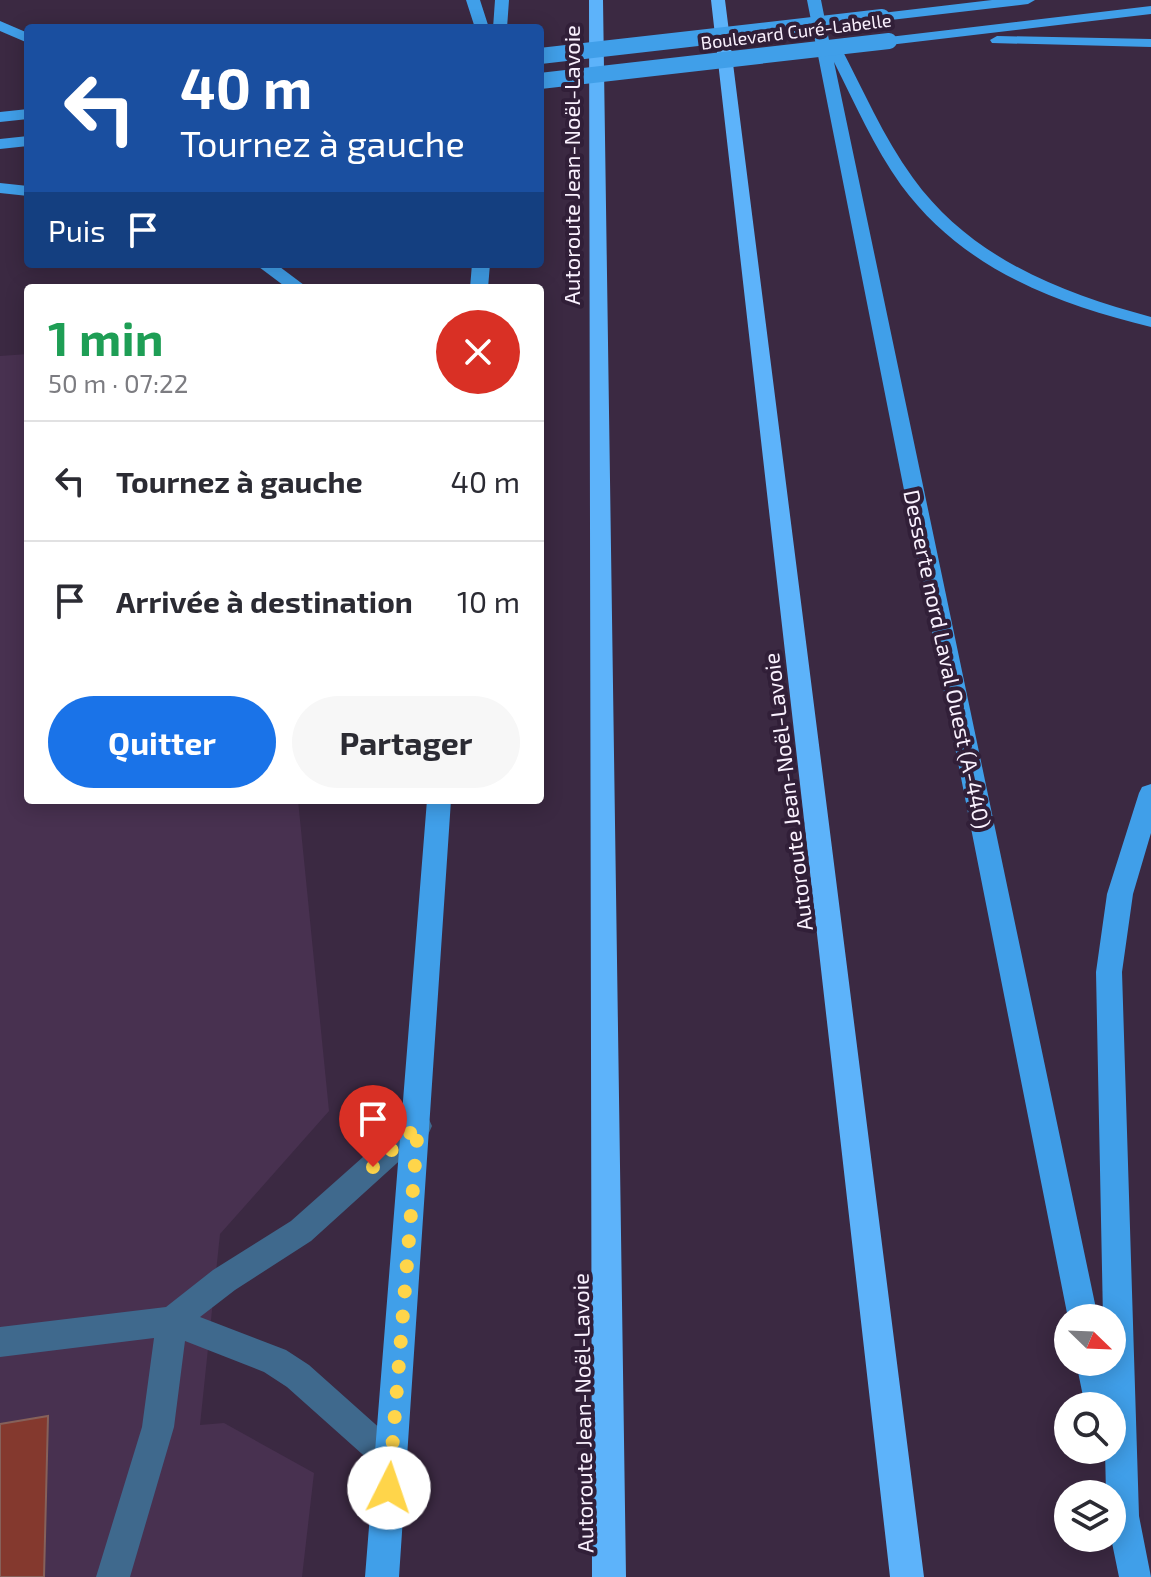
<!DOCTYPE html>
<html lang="fr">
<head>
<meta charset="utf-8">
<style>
  body { margin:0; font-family:"Exo 2",sans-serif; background:#f7f7f7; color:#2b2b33; height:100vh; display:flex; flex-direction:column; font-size:30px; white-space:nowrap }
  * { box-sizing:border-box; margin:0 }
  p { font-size:26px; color:#7c7c81 }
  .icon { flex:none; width:44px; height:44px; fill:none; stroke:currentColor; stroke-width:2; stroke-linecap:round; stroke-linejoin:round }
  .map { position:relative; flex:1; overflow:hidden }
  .drawer { position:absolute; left:24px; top:284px; width:520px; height:520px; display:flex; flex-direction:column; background:#fff; border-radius:8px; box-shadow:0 4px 20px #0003 }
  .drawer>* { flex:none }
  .top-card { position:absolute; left:24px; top:24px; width:520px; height:244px; border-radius:8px; box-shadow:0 4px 20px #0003; background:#1a4fa0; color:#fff; overflow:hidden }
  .needle { width:52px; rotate:113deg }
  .tools { position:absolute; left:1054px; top:1304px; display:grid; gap:16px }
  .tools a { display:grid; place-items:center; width:72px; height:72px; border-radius:50%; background:#fff; box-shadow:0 4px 20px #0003; font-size:40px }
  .pin { position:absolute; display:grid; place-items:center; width:68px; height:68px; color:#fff; margin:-82px -34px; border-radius:50% 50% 50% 0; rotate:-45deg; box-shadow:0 0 8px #0007 }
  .pin .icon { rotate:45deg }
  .me { position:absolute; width:88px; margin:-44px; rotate:4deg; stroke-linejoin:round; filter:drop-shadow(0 0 6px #0008) }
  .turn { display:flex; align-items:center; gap:28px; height:168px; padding:0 24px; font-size:36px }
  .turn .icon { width:104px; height:104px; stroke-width:2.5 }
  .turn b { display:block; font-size:56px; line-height:68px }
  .then { display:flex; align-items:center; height:76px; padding:0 24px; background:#0003; gap:16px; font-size:30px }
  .round { display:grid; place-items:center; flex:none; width:84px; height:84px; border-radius:42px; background:#f7f7f7 }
  .overview { display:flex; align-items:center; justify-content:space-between; height:136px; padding:0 24px }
  h1 { font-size:48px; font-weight:700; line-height:60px; color:#1e9e55 }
  .primary-button { display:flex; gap:16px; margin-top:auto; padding:16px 24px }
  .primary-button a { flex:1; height:92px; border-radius:48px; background:#1a73e8; color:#fff; font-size:32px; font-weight:700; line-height:92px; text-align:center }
  .primary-button a+a { background:#f7f7f7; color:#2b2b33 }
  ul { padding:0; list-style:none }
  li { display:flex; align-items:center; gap:24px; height:120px; padding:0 24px; border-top:2px solid #e1e1e2 }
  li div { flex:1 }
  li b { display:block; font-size:30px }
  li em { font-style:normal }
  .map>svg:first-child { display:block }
  .built { fill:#483150 }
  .building { fill:#84392e; stroke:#86615a; stroke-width:2 }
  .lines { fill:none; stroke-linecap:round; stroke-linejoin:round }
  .minor { fill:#3f698d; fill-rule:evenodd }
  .major { fill:#409fe9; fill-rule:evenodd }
  .highway { fill:#5db3fa; fill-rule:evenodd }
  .major-bridge { stroke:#409fe9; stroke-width:16 }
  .route { stroke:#ffd54a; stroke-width:14; stroke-dasharray:0 25.2 }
  .labels { text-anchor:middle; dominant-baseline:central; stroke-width:8; stroke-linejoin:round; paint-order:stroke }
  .far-street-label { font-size:18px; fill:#faf1fe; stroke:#311f38 }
  .street-label { font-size:22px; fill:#faf1fe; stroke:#311f38 }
</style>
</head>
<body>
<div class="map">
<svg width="1151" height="1577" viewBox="0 0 1151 1577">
  <rect width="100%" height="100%" fill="#3b2942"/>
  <!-- built -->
  <path class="built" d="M28,354v446h270l31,311 -109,123 -20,191 24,-2 90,50 -12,104h-302v-1221z"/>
  <!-- building -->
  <path class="building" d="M48,1416l-4,161h-44v-153z"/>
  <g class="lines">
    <!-- minor -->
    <path class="minor" d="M418,1114l10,3 4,9 -4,9 -117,106 -76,49 -35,27 86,33 23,15 93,83 5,11 -5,11 -11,5 -11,-5 -93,-83 -23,-15 -79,-31 -11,86 -44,150h-34l46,-150 12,-89 -154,19v-30l166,-20 47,-37 78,-49 117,-104z"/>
    <!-- major -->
    <path class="major" d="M466,0h14l9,28h-14z
      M495,0h14l-2,28h-14z
      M807,0h14l8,40 10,4c24,45 44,93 74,134 57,79 147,115 238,139v10c-96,-23 -189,-59 -250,-142 -27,-38 -46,-81 -67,-123l264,1256h-30z
      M992,0h43l-7,4 -146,17 -7,-4 7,-4z
      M1151,6v8l-262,31 -7,-4 7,-4z
      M0,21l28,12v10l-28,-12z
      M997,36l154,3v8l-159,-4 -2,-3z
      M28,109v10l-28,3v-10z
      M28,136v10l-28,3v-10z
      M0,183l28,3v10l-28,-3z
      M255,264h21l32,24h-21z
      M472,264h18l-2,24h-18z
      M1151,784v49l-18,61 -11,78 17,544 12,61h-32l-8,-39 1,-44h-6l-1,-44h7v-44h-27l-9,-44h36v-44h-9l-7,-346 11,-78 32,-101 3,-6z
      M427,800h24l-52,777h-34z"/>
    <!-- highway -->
    <path class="highway" d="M589,0h14l23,1577h-34z
      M711,0h14l199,1577h-34z"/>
    <!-- major-bridge -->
    <path class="major-bridge" d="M540,56l342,-39
      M540,81l349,-40"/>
  </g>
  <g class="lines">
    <!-- route -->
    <path class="route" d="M373,1167l45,-41 -29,362"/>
  </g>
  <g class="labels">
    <!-- far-street labels -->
    <g class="far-street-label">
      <text transform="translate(796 31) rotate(-7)">Boulevard Curé-Labelle</text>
    </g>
    <!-- street labels -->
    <g class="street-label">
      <text transform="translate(571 165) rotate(-90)">Autoroute Jean-Noël-Lavoie</text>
      <text transform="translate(948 659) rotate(78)">Desserte nord Laval Ouest (A-440)</text>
      <text transform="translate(787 792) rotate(-97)">Autoroute Jean-Noël-Lavoie</text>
      <text transform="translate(582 1413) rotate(-91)">Autoroute Jean-Noël-Lavoie</text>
    </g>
  </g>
</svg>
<div class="tools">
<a><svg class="needle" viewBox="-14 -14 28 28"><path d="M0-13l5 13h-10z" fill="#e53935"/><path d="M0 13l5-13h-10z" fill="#7c7c81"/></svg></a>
<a><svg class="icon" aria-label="search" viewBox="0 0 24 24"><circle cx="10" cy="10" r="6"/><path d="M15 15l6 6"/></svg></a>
<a><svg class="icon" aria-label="layers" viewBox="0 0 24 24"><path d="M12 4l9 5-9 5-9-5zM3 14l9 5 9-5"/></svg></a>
</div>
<div class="pin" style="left:373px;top:1167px;background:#d93025"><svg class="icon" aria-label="arrive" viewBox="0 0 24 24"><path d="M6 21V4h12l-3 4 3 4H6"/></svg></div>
<svg class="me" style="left:389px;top:1488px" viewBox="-20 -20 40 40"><circle r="19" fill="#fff"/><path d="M0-13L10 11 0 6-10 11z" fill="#ffd54a"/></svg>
<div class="top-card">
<div class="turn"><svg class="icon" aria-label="left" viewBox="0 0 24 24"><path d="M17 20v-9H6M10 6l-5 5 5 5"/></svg><div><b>40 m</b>Tournez à gauche</div></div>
<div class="then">Puis<svg class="icon" aria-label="arrive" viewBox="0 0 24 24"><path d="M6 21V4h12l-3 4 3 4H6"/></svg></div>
</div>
<section class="drawer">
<div class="overview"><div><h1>1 min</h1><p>50 m · 07:22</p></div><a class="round" style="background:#d93025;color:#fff"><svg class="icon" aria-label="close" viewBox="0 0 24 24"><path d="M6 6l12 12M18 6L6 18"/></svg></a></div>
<ul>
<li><svg class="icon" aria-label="left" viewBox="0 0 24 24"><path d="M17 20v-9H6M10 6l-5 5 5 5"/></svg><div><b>Tournez à gauche</b></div><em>40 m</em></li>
<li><svg class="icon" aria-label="arrive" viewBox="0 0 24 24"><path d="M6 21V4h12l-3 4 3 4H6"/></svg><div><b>Arrivée à destination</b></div><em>10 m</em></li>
</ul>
<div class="primary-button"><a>Quitter</a><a>Partager</a></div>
</section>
</div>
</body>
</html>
